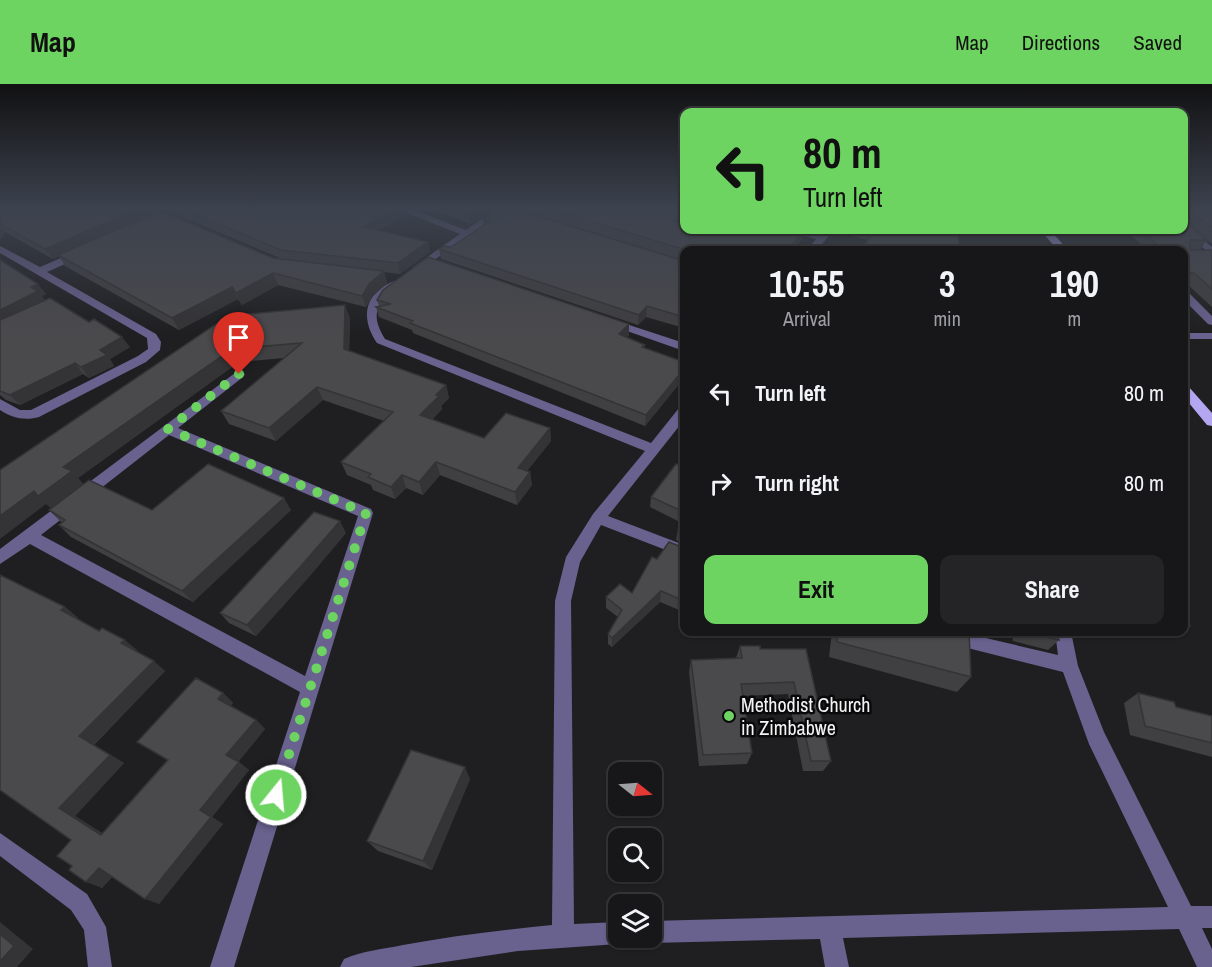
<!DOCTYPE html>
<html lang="en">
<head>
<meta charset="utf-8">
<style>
  body { margin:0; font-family:"Archivo Narrow",sans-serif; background:#242426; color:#f1f3f6; height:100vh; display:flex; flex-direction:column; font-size:22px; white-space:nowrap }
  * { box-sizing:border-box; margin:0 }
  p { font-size:20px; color:#9e9fa2 }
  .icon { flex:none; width:33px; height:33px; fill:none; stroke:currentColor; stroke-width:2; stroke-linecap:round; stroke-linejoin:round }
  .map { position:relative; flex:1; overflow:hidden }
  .panel { position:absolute; left:680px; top:162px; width:508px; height:390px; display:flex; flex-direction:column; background:#171719; border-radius:12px; box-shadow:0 2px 4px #0004,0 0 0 2px #363638 }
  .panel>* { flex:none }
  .top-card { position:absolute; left:680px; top:24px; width:508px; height:126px; border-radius:12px; box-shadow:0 2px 4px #0004,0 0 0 2px #363638; background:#6dd361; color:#111; overflow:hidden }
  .needle { width:39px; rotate:107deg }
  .fabs { position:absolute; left:608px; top:678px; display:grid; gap:12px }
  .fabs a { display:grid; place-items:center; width:54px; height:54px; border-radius:12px; background:#171719; box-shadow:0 2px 4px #0004,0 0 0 2px #363638; font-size:30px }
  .pin { position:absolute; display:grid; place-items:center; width:51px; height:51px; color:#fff; margin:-62px -26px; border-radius:50% 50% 50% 0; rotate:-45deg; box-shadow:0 0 6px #0007 }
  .pin .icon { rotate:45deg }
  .me { position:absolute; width:66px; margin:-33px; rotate:17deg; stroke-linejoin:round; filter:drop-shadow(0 0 4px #0008) }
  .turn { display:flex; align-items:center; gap:21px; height:126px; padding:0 24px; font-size:27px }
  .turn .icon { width:78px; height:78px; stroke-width:2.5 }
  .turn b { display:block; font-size:42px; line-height:51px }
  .eta { display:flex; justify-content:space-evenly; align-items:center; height:102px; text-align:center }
  .eta b { font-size:36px; font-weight:700; line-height:42px }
  .action { display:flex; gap:12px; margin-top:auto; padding:12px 24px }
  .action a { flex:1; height:69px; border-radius:12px; background:#6dd361; color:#111; font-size:24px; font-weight:700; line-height:69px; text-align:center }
  .action a+a { background:#242426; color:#f1f3f6 }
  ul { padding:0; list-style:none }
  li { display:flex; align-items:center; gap:18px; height:90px; padding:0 24px }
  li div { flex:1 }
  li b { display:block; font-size:22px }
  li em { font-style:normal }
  header { display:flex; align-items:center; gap:36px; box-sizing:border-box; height:84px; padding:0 30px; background:#6dd361; color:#111 }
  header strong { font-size:28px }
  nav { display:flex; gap:33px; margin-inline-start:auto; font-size:21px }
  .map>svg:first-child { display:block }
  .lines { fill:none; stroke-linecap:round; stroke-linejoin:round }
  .minor { fill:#69618e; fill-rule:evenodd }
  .major { fill:#b4a6f1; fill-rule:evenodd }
  .wall { fill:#403f41 }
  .shaded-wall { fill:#343335 }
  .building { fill:#4a494c; stroke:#343335; stroke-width:1.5 }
  .route { stroke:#6dd361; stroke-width:10; stroke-dasharray:0 18 }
  .poi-dot { fill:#6dd361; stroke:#09090a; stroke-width:2 }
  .labels { text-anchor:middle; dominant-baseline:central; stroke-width:5; stroke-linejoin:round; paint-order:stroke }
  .near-poi-label { font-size:20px; fill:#f3f3f5; stroke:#09090a; text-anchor:start }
</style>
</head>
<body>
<header>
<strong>Map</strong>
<nav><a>Map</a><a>Directions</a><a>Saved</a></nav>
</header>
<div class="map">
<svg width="1212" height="883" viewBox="0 0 1212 883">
  <rect width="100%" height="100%" fill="#1f1f21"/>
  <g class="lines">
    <!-- minor -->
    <path class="minor" d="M145,125h12l23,12 -8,2z
      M397,125h14l55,21 30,-21h11l-90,63 -4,-1v-4l47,-33z
      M1184,140l28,23v8l-31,-25h3z
      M786,146h14l20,5 4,-5h10l-17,20h-10l9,-11 -29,-7z
      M0,162l40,21 35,-15h8v4l-36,16 109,62 5,8 -1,8 -14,12 -107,55c-14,4 -27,1 -39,-7v-11l20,11h11l107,-54 10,-7 -1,-11 -147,-85z
      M397,196l5,3c-19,20 -36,25 -17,56l266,104 28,-35 5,-1v13l-76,96 76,29v12l-83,-32 -21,37 -9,39 3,323 44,-2v16h9l-1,3 -8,3 -100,7 -107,16h-71l4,-8c18,-8 40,-10 59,-14 49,-9 99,-15 149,-20l3,-324 11,-44 27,-43 52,-63 -268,-108c-18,-26 -12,-52 20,-63z
      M1184,207l4,1 24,24v9l-4,-1 -24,-24z
      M611,235l73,24v8l-77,-27 -2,-2z
      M1184,249h28v6h-28z
      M239,286l6,4 -2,3 -65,51 193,81 2,4 -139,454h-24l90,-275 -270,-148 -30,20v-15zM169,351l189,81 -53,160 -264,-141z
      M924,548h36l98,23 -3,-23h16l7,34 26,66 87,174h21v22h-10l10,21v18h-15l-18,-38 -336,9 6,29h-24l-5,-28 -169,4 -8,-3 -1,-2h9v-17l517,-14 -79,-163 -26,-72 -131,-33 -6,-2z
      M0,749l87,61 19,33 6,40h-24l-4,-37 -13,-20 -71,-54z"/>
    <!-- major -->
    <path class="major" d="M1040,146h10l18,20h-10z
      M1184,301l4,1 24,27v13l-5,-1 -23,-28z"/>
  </g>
  <!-- wall -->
  <path class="wall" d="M0,125h149l3,6 121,43 9,1 -118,-50h241l1,6 -27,15 51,22 -30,22 -16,-2 3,11 -14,13 -7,11 -88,-22 -36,20 -4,-6 -59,31 -114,-64 -6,-10 -6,3 -48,-27 -5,9z
    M429,125h63l-21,15z
    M519,125h165v12l-3,2 42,12 5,-5h82h-5l-2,8 -10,12h-109v78l-38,-11 -8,8 -197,-66 -2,-10 12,-2 33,-22 -1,-6 193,39z
    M1184,125h28v35l-5,-4 -7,10h12v57l-26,-24h-2v-33h-37l-21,-20h58z
    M834,146h112l-3,5 -75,5 -33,-8z
    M0,176l46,34 -4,2 3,4 85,47 -20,12 4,7 -25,12 -6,-4 -63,31 -14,-5 -6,-5z
    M377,216l252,24v11l-2,2 18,8 -1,3 40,14v16l-39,48 -232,-93 -1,-3 -33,-13 -3,-10 3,-1z
    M228,232l122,2 -1,33 97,34 3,13 -8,8 1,3 -10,11 52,18 66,-10 1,13 -24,30 3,1 2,13 -15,20 -77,-30 -17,20 -17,-7 -11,11 -22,-9 -2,-5 -24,-10 -6,-13 43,-41 -61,-21 -47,41 -47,-17 -8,-13 63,-53 -45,4 -161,116 5,6 -32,24 -5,-4z
    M684,383v76l-8,-3 2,-11 4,-6 -32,-16 1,-10z
    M49,426h242l-98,92 -122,-65 -12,-12 3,-2z
    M346,449l-38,45 -52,58 -27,-13 -9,-10z
    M684,464v64l-24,-10 -48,45 -4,-3v-10l10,-17 -12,-9v-11l26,-4 25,-34z
    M1184,520l6,22 -6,5z
    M65,523l13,11 -1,1 60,31 -1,1 29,20 -71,74 30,18 -49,53 27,17 65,-73 -30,-18 86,-49 10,10 -3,3 26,14 9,9 -27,33 11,8 -37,47 11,7 -64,80 -47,-27 -10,11 -30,-22z
    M832,548h137l2,45 -14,15 -128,-35z
    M993,548h64l2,8 -11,10 -35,-9 -1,-5z
    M1154,548h29l-7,5z
    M740,562l20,3h46l25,112 -8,10h-20l-15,-77 -45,2 9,57 -5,11 -48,2 -10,-94 2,-12 45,-2z
    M1138,609l38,14 36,9v41l-82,-22 -6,-32z
    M470,695l-38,91 -54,-19 -11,-10z"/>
  <!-- shaded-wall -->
  <path class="shaded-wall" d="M139,125h10l4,7 -95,39 1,1 -6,3 -8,-10z
    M396,125h9l1,6 -40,22 -3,-10z
    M476,125h16l-21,15 -2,-10z
    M684,128v9l-11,11 1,-11z
    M0,141l5,7 -5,9z
    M805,146l-2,8 -10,12 -5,-1z
    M428,158l2,10 -30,22 -2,-11z
    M384,187l3,12 -14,13 -7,11 -4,-11 7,-12z
    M273,189l5,12 -36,20 -6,-12z
    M38,200l8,10 -4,2 4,6 -46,22v-14l31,-23z
    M232,203l6,12 -59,31 -7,-12z
    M345,221l5,13 -1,44 -5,-13z
    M647,222l-1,11 -8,8 1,-10z
    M629,240v11l-10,10v-11z
    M122,253l8,10 -20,12 4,7 -25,12 -8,-11 19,-17z
    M232,265l7,13 -161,116 5,6 -32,24 -5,-4 -46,35v-23l63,-49z
    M75,279l8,11 -63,31 -10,-10z
    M684,285v9l-39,48 1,-11z
    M446,301l3,13 -8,8 1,3 -18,19 -4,-13 16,-20z
    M317,303l6,13 -47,41 -7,-13z
    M550,344l1,13 -31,39 -2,-12z
    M436,378l4,13 -17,20 -4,-13z
    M530,388l2,13 -15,20 -2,-13z
    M402,391l4,13 -11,11 -4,-12z
    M284,414l7,12 -98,92 -11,-11z
    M340,437l6,12 -38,45 -52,58 -9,-11z
    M661,507l-1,11 -48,45v-9z
    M65,523l13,11 -4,3 -13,-11z
    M125,556l12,10 -4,4 -12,-11z
    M154,577l11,10 -72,74 -14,-9z
    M223,609l10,10 -5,6 -10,-10z
    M256,636l9,9 -28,34 -11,-8z
    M110,671l14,8 -49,53 41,26 -15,-7 -42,-27z
    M239,678l10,8 -37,47 11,7 -64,80 -14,-5 55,-89z
    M465,683l5,12 -38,91 -9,-9z
    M99,784l15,5 -12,15 -16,-6z
    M0,838l33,27 -16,18h-17z"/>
  <!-- building -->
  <path class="building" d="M0,125h139l-94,40 -45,-25z
    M183,125h213l-33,18 65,15 -30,21 -117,-13z
    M456,125h20l-7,5z
    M496,125h19l169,52v56l-37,-11 -8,9 -200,-66 5,-3 7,1 39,-26 -7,-2z
    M551,125h133v3l-10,9 10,3v6h20l19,5 5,-5h77l-17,19 5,1h-107z
    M1184,125h28v19l-21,-16 -5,10 21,18h-17v10h22v39l-18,-16h-8l-2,-2v-21h-21l-21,-20h42z
    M160,127l113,47 111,13 -15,13 -7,12 -89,-23 -37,20 -4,-6 -60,31 -114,-63z
    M869,146h75l-2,4 16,2 2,14h-99l13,-19z
    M428,173l201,67 -10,10 26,11 -3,2 42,15v7l-38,46 -236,-92 3,-2 -37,-14 15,-3 -14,-4 6,-10z
    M0,176l38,24 -7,3 7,4 -38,19z
    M50,214l39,24 5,-3 28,18 -22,13 7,5 -26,12 -6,-4 -65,32 -10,-4v-71z
    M345,221l-1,44 102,36 -10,10 3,1 -19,19 64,23 22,-25 44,15 -32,40 12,4 -15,20 -79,-30 -17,20 -17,-7 -11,12 -23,-10 3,-3 -30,-12 52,-50 -76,-25 -48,41 -48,-17 81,-68 -70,6 -169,118 9,4 -34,25 -4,-5 -34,25v-46l228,-154z
    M208,380l76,34 -102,93 -123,-66 6,-5 -16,-10 40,-30 63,30z
    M676,380l8,3v45l-33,-15z
    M314,428l26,9 -39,45 -54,59 -27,-12z
    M684,436v12l-6,-3z
    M669,458l15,6v15l-3,6 3,1v31l-23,-10 -49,47 -4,-4 14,-24 -16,-13 14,-13 12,9 20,-36 5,2z
    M0,491l65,32 -4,3 38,21 3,-3 23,12 -4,3 33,18 -75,75 31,19 -51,53 42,27 67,-75 -31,-18 59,-64 27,15 -5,6 38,21 -30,35 13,7 -39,48 11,7 -66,82 -46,-31 -13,14 -17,-12 3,-4 -15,-10 14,-16 -71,-50z
    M1184,520l6,22 -6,-1z
    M838,548h94l6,1v-1h31l2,45 -134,-35z
    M1022,548h35l2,8z
    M740,562h20v3h46l25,112h-20l-17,-79 -53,2 11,69 -49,2 -12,-95 51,-2z
    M1138,609l36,9 2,5 36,9v27l-67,-17z
    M411,666l54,17 -42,94 -56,-20z
    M0,850l14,12 -14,15z"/>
  <!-- sky -->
  <linearGradient id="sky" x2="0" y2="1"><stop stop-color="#111112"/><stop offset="0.5" stop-color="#3c424e"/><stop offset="1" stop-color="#3c424e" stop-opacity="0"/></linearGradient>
  <rect width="1212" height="249" fill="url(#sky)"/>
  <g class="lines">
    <!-- route -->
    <path class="route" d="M239,290l-71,55 198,84 -90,282"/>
  </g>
  <!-- markers -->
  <circle class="poi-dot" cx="729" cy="632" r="6"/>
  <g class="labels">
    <!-- near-poi labels -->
    <g class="near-poi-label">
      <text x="741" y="620">Methodist Church<tspan x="741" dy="23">in Zimbabwe</tspan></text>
    </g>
  </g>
</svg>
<div class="fabs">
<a><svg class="needle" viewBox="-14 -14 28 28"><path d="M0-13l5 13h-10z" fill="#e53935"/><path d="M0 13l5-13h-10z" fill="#9e9fa2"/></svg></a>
<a><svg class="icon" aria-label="search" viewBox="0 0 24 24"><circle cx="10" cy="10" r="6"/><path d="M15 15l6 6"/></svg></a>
<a><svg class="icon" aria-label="layers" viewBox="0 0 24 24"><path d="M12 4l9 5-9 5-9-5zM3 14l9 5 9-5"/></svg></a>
</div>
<div class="pin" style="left:239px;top:290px;background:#d93025"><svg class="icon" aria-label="arrive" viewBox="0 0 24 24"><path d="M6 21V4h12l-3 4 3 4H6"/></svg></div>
<svg class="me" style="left:276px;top:711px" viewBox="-20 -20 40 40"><circle r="17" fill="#6dd361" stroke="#fff" stroke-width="3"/><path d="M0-11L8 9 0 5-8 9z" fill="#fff"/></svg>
<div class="top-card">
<div class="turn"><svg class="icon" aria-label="left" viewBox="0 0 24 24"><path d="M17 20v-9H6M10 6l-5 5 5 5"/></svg><div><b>80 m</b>Turn left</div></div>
</div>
<section class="panel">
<div class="eta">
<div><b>10:55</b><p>Arrival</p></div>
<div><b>3</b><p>min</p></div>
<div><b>190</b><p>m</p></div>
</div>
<ul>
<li><svg class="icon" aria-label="left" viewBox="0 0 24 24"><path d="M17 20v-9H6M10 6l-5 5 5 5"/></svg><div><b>Turn left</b></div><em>80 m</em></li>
<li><svg class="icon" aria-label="right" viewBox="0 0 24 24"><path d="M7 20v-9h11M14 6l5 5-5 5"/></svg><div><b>Turn right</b></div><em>80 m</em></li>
</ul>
<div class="action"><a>Exit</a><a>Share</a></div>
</section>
</div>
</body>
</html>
